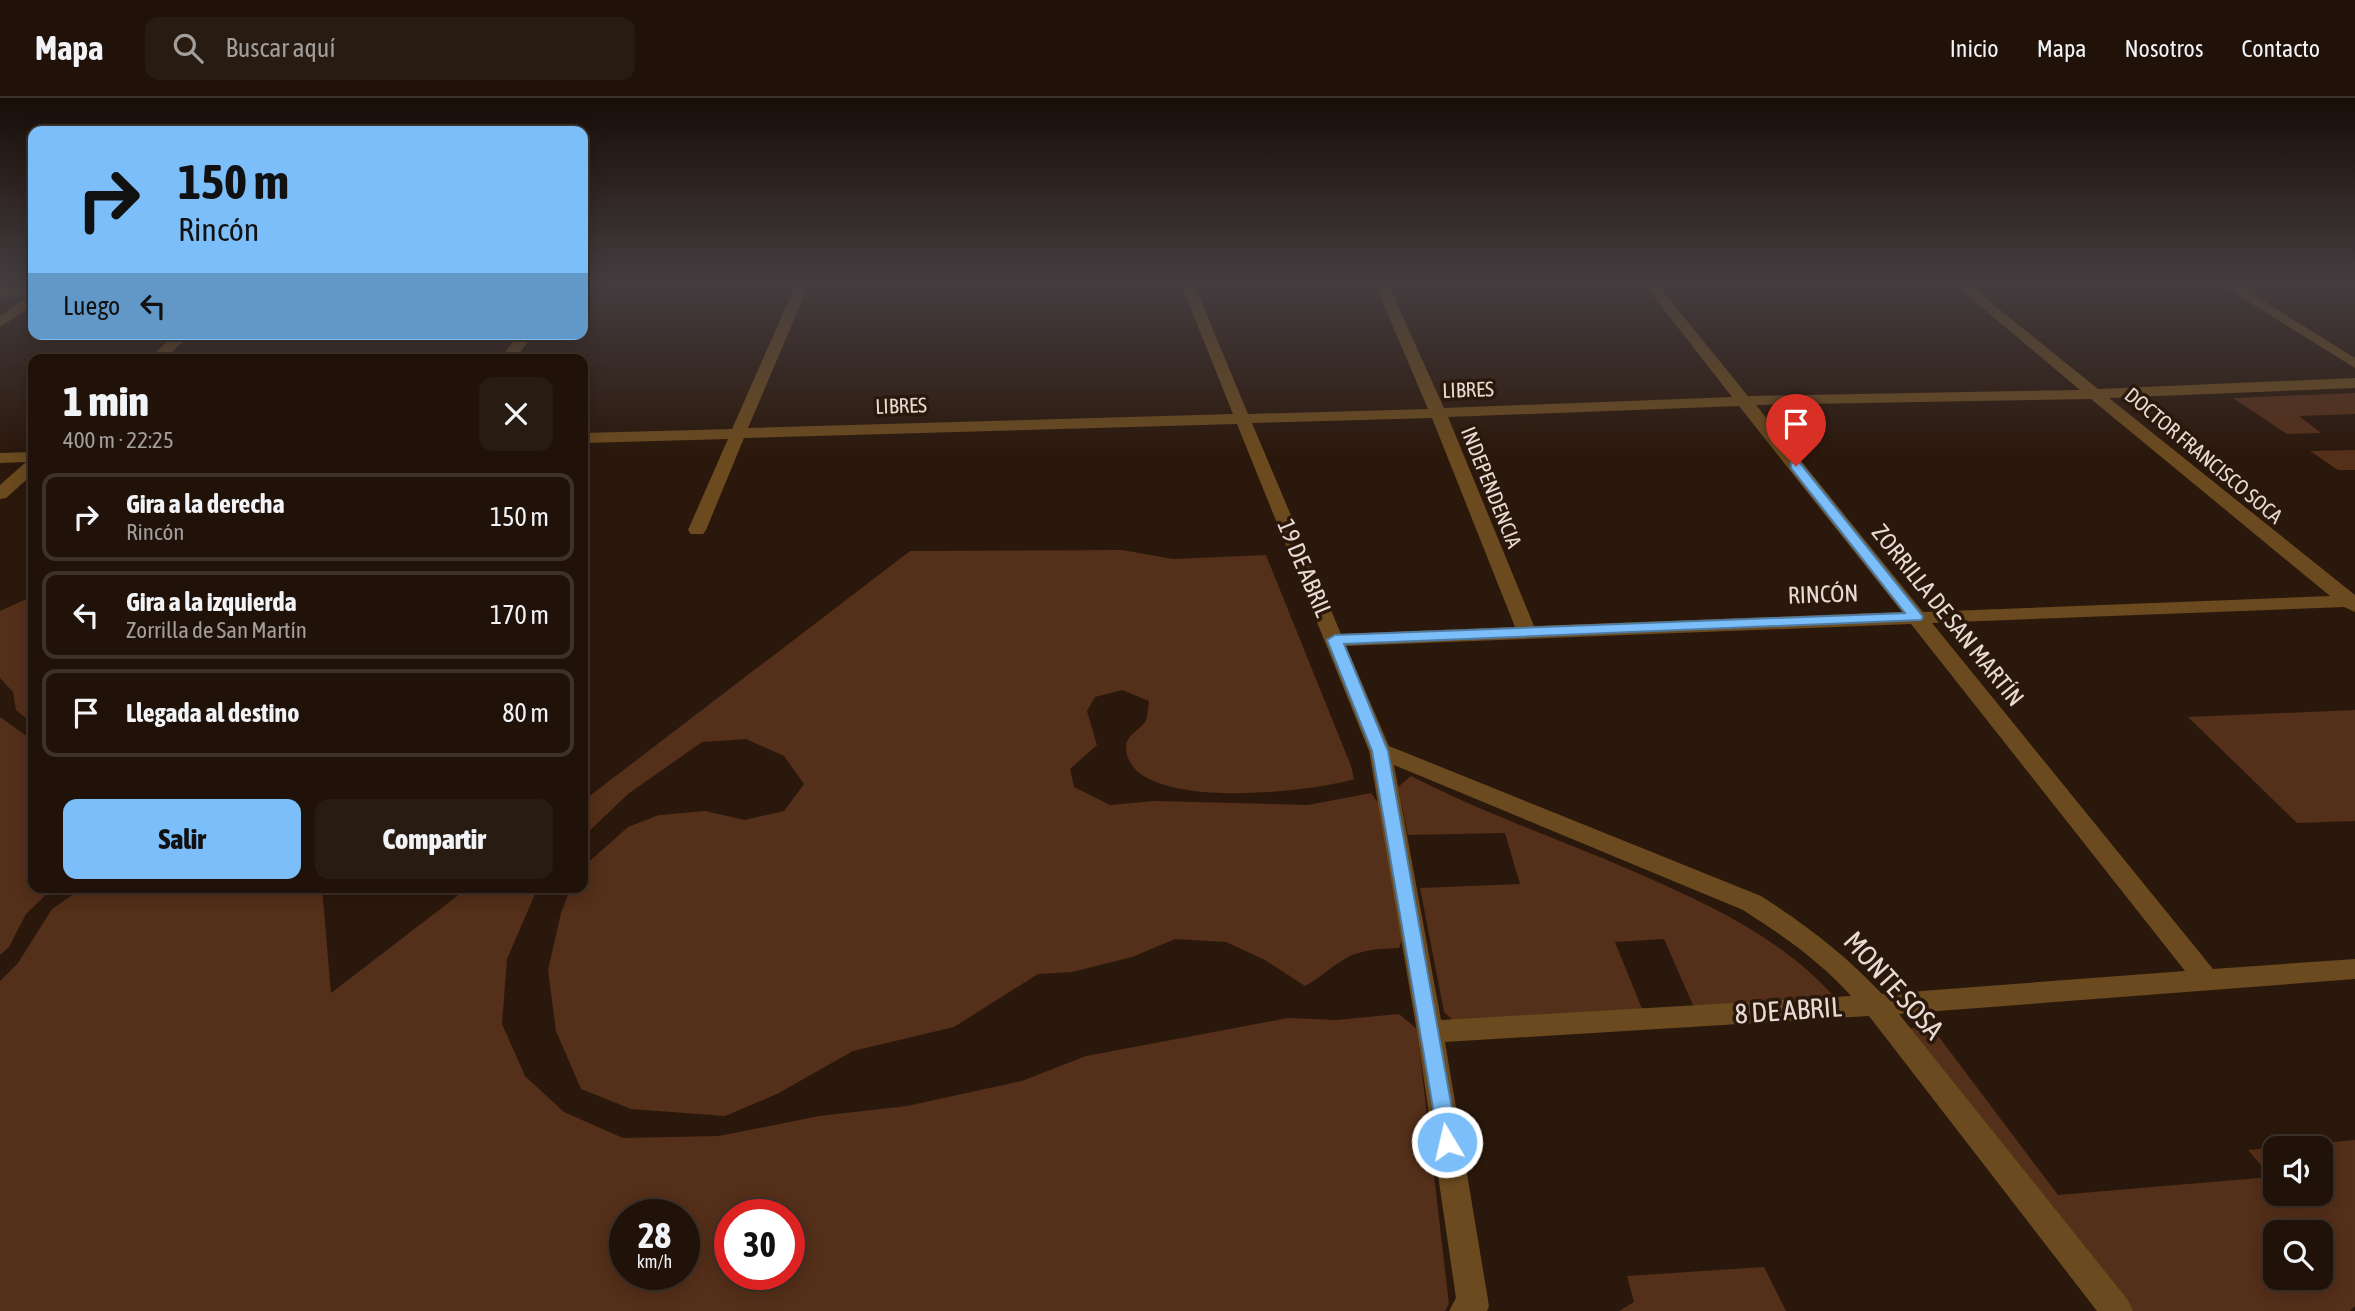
<!DOCTYPE html>
<html lang="es">
<head>
<meta charset="utf-8">
<style>
  body { margin:0; font-family:"Asap Condensed",sans-serif; background:#281b12; color:#f1f3f6; height:100vh; display:flex; flex-direction:column; font-size:26px; white-space:nowrap }
  * { box-sizing:border-box; margin:0 }
  p { font-size:23px; color:#a29e9c }
  .icon { flex:none; width:38px; height:38px; fill:none; stroke:currentColor; stroke-width:2; stroke-linecap:round; stroke-linejoin:round }
  .map { position:relative; flex:1; overflow:hidden }
  .details { position:absolute; left:28px; top:256px; width:560px; height:539px; display:flex; flex-direction:column; background:#201209; border-radius:14px; box-shadow:0 4px 18px #0003,0 0 0 2px #3d322a }
  .details>* { flex:none }
  .guide { position:absolute; left:28px; top:28px; width:560px; height:214px; border-radius:14px; box-shadow:0 4px 18px #0003,0 0 0 2px #3d322a; background:#7bbef9; color:#111; overflow:hidden }
  .controls { position:absolute; left:2263px; top:1038px; display:grid; gap:14px }
  .controls a { display:grid; place-items:center; width:70px; height:70px; border-radius:14px; background:#201209; box-shadow:0 4px 18px #0003,0 0 0 2px #3d322a; font-size:35px }
  .speed { position:absolute; left:609px; top:1101px; display:flex; gap:14px; font-size:35px; font-weight:700; text-align:center }
  .speed>* { display:grid; place-content:center; width:91px; height:91px; border-radius:50%; background:#201209; box-shadow:0 4px 18px #0003,0 0 0 2px #3d322a; line-height:1 }
  .speed small { font-size:18px; font-weight:400 }
  .speed .limit { border:10px solid #d22; background:#fff; color:#111 }
  .pin { position:absolute; display:grid; place-items:center; width:60px; height:60px; color:#fff; margin:-72px -30px; border-radius:50% 50% 50% 0; rotate:-45deg; box-shadow:0 0 7px #0007 }
  .pin .icon { rotate:45deg }
  .me { position:absolute; width:77px; margin:-38px; rotate:351deg; stroke-linejoin:round; filter:drop-shadow(0 0 5px #0008) }
  .turn { display:flex; align-items:center; gap:24px; height:147px; padding:0 35px; font-size:32px }
  .turn .icon { width:91px; height:91px; stroke-width:2.5 }
  .turn b { display:block; font-size:49px; line-height:60px }
  .then { display:flex; align-items:center; height:66px; padding:0 35px; background:#0003; gap:14px; font-size:26px }
  .round { display:grid; place-items:center; flex:none; width:74px; height:74px; border-radius:14px; background:#281b12 }
  .overview { display:flex; align-items:center; justify-content:space-between; height:119px; padding:0 35px }
  h1 { font-size:42px; font-weight:800; line-height:52px }
  .button { display:flex; gap:14px; margin-top:auto; padding:14px 35px }
  .button a { flex:1; height:80px; border-radius:14px; background:#7bbef9; color:#111; font-size:28px; font-weight:800; line-height:80px; text-align:center }
  .button a+a { background:#281b12; color:#f1f3f6 }
  ul { padding:0; list-style:none }
  li { display:flex; align-items:center; gap:21px; height:88px; margin:0 14px 10px; padding:0 21px; border:4px solid #3d322a; border-radius:14px }
  li div { flex:1 }
  li b { display:block; font-size:26px }
  li em { font-style:normal }
  header { display:flex; align-items:center; gap:42px; box-sizing:border-box; height:98px; padding:0 35px; background:#201209; border-bottom:2px solid #3d322a }
  header strong { font-size:33px }
  nav { display:flex; gap:38px; margin-inline-start:auto; font-size:24px }
  .search { width:490px; height:63px; background:#281b12; display:flex; align-items:center; gap:18px; box-sizing:border-box; padding:0 24px; border-radius:14px; color:#a29e9c; font-size:26px }
  .map>svg:first-child { display:block }
  .green { fill:#542f19; fill-rule:evenodd }
  .lines { fill:none; stroke-linecap:round; stroke-linejoin:round }
  .minor { fill:#6a4a1e; fill-rule:evenodd }
  .route { fill:#7bbef9; stroke:#507ca2; stroke-width:2 }
  .labels { text-anchor:middle; dominant-baseline:central; stroke-width:7; stroke-linejoin:round; paint-order:stroke }
  .far-street-label { font-size:21px; fill:#e8dad3; stroke:#2b180c }
  .street-label { font-size:24px; fill:#e8dad3; stroke:#2b180c }
  .near-street-label { font-size:28px; fill:#e8dad3; stroke:#2b180c }
</style>
</head>
<body>
<header>
<strong>Mapa</strong>
<div class="search"><svg class="icon" aria-label="search" viewBox="0 0 24 24"><circle cx="10" cy="10" r="6"/><path d="M15 15l6 6"/></svg>Buscar aquí</div>
<nav><a>Inicio</a><a>Mapa</a><a>Nosotros</a><a>Contacto</a></nav>
</header>
<div class="map">
<svg width="2355" height="1213" viewBox="0 0 2355 1213">
  <rect width="100%" height="100%" fill="#2b180c"/>
  <!-- green -->
  <path class="green" d="M2355,295v21l-56,2 22,17 -34,1 -54,-36z
    M2355,352v20h-17l-28,-19z
    M1122,452l51,9 93,-4 85,211 3,13c-41,13 -225,35 -228,-31 -1,-12 13,-17 19,-26 3,-5 3,-14 4,-21l-27,-11 -27,7 -8,14 10,34 -27,24 4,18 36,18 44,-4 154,4 63,-12 15,21 18,119 -5,15c-20,1 -39,1 -56,12 -14,8 -24,19 -38,26l-40,-26 -39,-18 -51,-3 -43,18 -60,15 -34,2 -84,53 -101,24 -76,43 -52,22 -94,-7 -50,-20 -25,-58 -8,-61 13,-57 10,-26h12v-20l45,-40 31,-12 46,-4 40,9 39,-9 20,-27 -20,-28 -38,-17 -44,3 -74,52 -45,43v-36l327,-250z
    M33,498v128l-17,-14 -3,-18 -13,-14v-67z
    M2355,612v111l-58,2 -109,-106z
    M0,619l28,20 5,9v141h21l-28,27 -17,33 -9,8z
    M1411,678c72,37 150,64 224,96 76,33 154,69 207,134l-143,13 -35,-80 -49,3 32,79 -184,9 -19,-18 -24,-124 100,-4 -15,-51 -97,2 -10,-48z
    M84,789h238l9,106 138,-106h69l-31,72 -5,65 23,52 39,36 59,26 96,-2 100,-20 88,-10 115,-25 64,-25 202,-38 48,2 63,-6 18,15 32,275 -4,7h-1445v-330l18,-18 34,-54zM625,1116h59v60h-59zM730,1116h59v60h-59z
    M1930,927l128,170 213,-18 -23,-27 107,-10v166l-5,5h-230l-213,-282zM2275,1050h45v46h-45zM2275,1134h45v46h-45z
    M1764,1169l22,44h-167l15,-9 -7,-26z"/>
  <g class="lines">
    <!-- minor -->
    <path class="minor" d="M796,186h13l-61,144 485,-14 -52,-130h13l54,130 180,-5 -53,-125h13l56,124 288,-11 -88,-113h13l91,112 332,-6 -126,-106h14l130,105 257,-11v10l-246,10 246,197v17l-11,-5 -412,16 281,346 142,-10v20l-456,35 229,286 5,11h-36l-228,-295 -424,26 44,264 -2,5h-38l7,-13 -39,-266 -48,-281 -132,-327 -493,14 -38,92 -3,4h-12l-3,-4 40,-91 -145,4v-10l149,-4zM2091,301l239,197 -407,16 -167,-207zM1739,308l163,206 -368,14 -86,-209zM1432,320l83,209 -174,7 -89,-211zM1911,526l274,347 -303,23c-37,-40 -76,-69 -121,-98l-372,-150 -43,-100zM1394,667l349,145c39,25 77,51 108,86l-410,24z
      M2220,186h16l119,74v10z
      M33,190v17l-33,22v-11l28,-20 -28,1v-8z
      M175,236h16l-26,25h-16z
      M519,236h15l-19,25h-15z
      M33,354v22l-27,24 -6,1v-14l26,-23 -26,1v-10z"/>
  </g>
  <!-- sky -->
  <linearGradient id="sky" x2="0" y2="1"><stop stop-color="#180d07"/><stop offset="0.52" stop-color="#443d40"/><stop offset="1" stop-color="#443d40" stop-opacity="0"/></linearGradient>
  <rect width="2355" height="355" fill="url(#sky)"/>
  <!-- route -->
  <path class="route" d="M1796,364l4,1 121,151 2,3 -2,3 -577,24 44,107 70,391 -3,7 -8,2 -7,-2 -68,-398 -45,-111 8,-5 570,-22 -114,-145v-5z"/>
  <g class="labels">
    <!-- far-street labels -->
    <g class="far-street-label">
      <text transform="translate(1468 291) rotate(-2)">LIBRES</text>
      <text transform="translate(901 307) rotate(-2)">LIBRES</text>
      <text transform="translate(2204 357) rotate(40)">DOCTOR FRANCISCO SOCA</text>
      <text transform="translate(1492 389) rotate(68)">INDEPENDENCIA</text>
    </g>
    <!-- street labels -->
    <g class="street-label">
      <text transform="translate(1305 470) rotate(67)">19 DE ABRIL</text>
      <text transform="translate(1823 496) rotate(-2)">RINCÓN</text>
      <text transform="translate(1948 517) rotate(51)">ZORRILLA DE SAN MARTÍN</text>
    </g>
    <!-- near-street labels -->
    <g class="near-street-label">
      <text transform="translate(1894 887) rotate(48)">MONTE SOSA</text>
      <text transform="translate(1788 912) rotate(-4)">8 DE ABRIL</text>
    </g>
  </g>
</svg>
<div class="controls">
<a><svg class="icon" aria-label="sound" viewBox="0 0 24 24"><path d="M4 9h4l5-4v14l-5-4H4zM17 9q2 3 0 6"/></svg></a>
<a><svg class="icon" aria-label="search" viewBox="0 0 24 24"><circle cx="10" cy="10" r="6"/><path d="M15 15l6 6"/></svg></a>
</div>
<div class="speed"><div>28<small>km/h</small></div><div class="limit">30</div></div>
<div class="pin" style="left:1796px;top:368px;background:#d93025"><svg class="icon" aria-label="arrive" viewBox="0 0 24 24"><path d="M6 21V4h12l-3 4 3 4H6"/></svg></div>
<svg class="me" style="left:1447px;top:1044px" viewBox="-20 -20 40 40"><circle r="17" fill="#7bbef9" stroke="#fff" stroke-width="3"/><path d="M0-11L8 9 0 5-8 9z" fill="#fff"/></svg>
<div class="guide">
<div class="turn"><svg class="icon" aria-label="right" viewBox="0 0 24 24"><path d="M7 20v-9h11M14 6l5 5-5 5"/></svg><div><b>150 m</b>Rincón</div></div>
<div class="then">Luego<svg class="icon" aria-label="left" viewBox="0 0 24 24"><path d="M17 20v-9H6M10 6l-5 5 5 5"/></svg></div>
</div>
<section class="details">
<div class="overview"><div><h1>1 min</h1><p>400 m · 22:25</p></div><a class="round"><svg class="icon" aria-label="close" viewBox="0 0 24 24"><path d="M6 6l12 12M18 6L6 18"/></svg></a></div>
<ul>
<li><svg class="icon" aria-label="right" viewBox="0 0 24 24"><path d="M7 20v-9h11M14 6l5 5-5 5"/></svg><div><b>Gira a la derecha</b><p>Rincón</p></div><em>150 m</em></li>
<li><svg class="icon" aria-label="left" viewBox="0 0 24 24"><path d="M17 20v-9H6M10 6l-5 5 5 5"/></svg><div><b>Gira a la izquierda</b><p>Zorrilla de San Martín</p></div><em>170 m</em></li>
<li><svg class="icon" aria-label="arrive" viewBox="0 0 24 24"><path d="M6 21V4h12l-3 4 3 4H6"/></svg><div><b>Llegada al destino</b></div><em>80 m</em></li>
</ul>
<div class="button"><a>Salir</a><a>Compartir</a></div>
</section>
</div>
</body>
</html>
